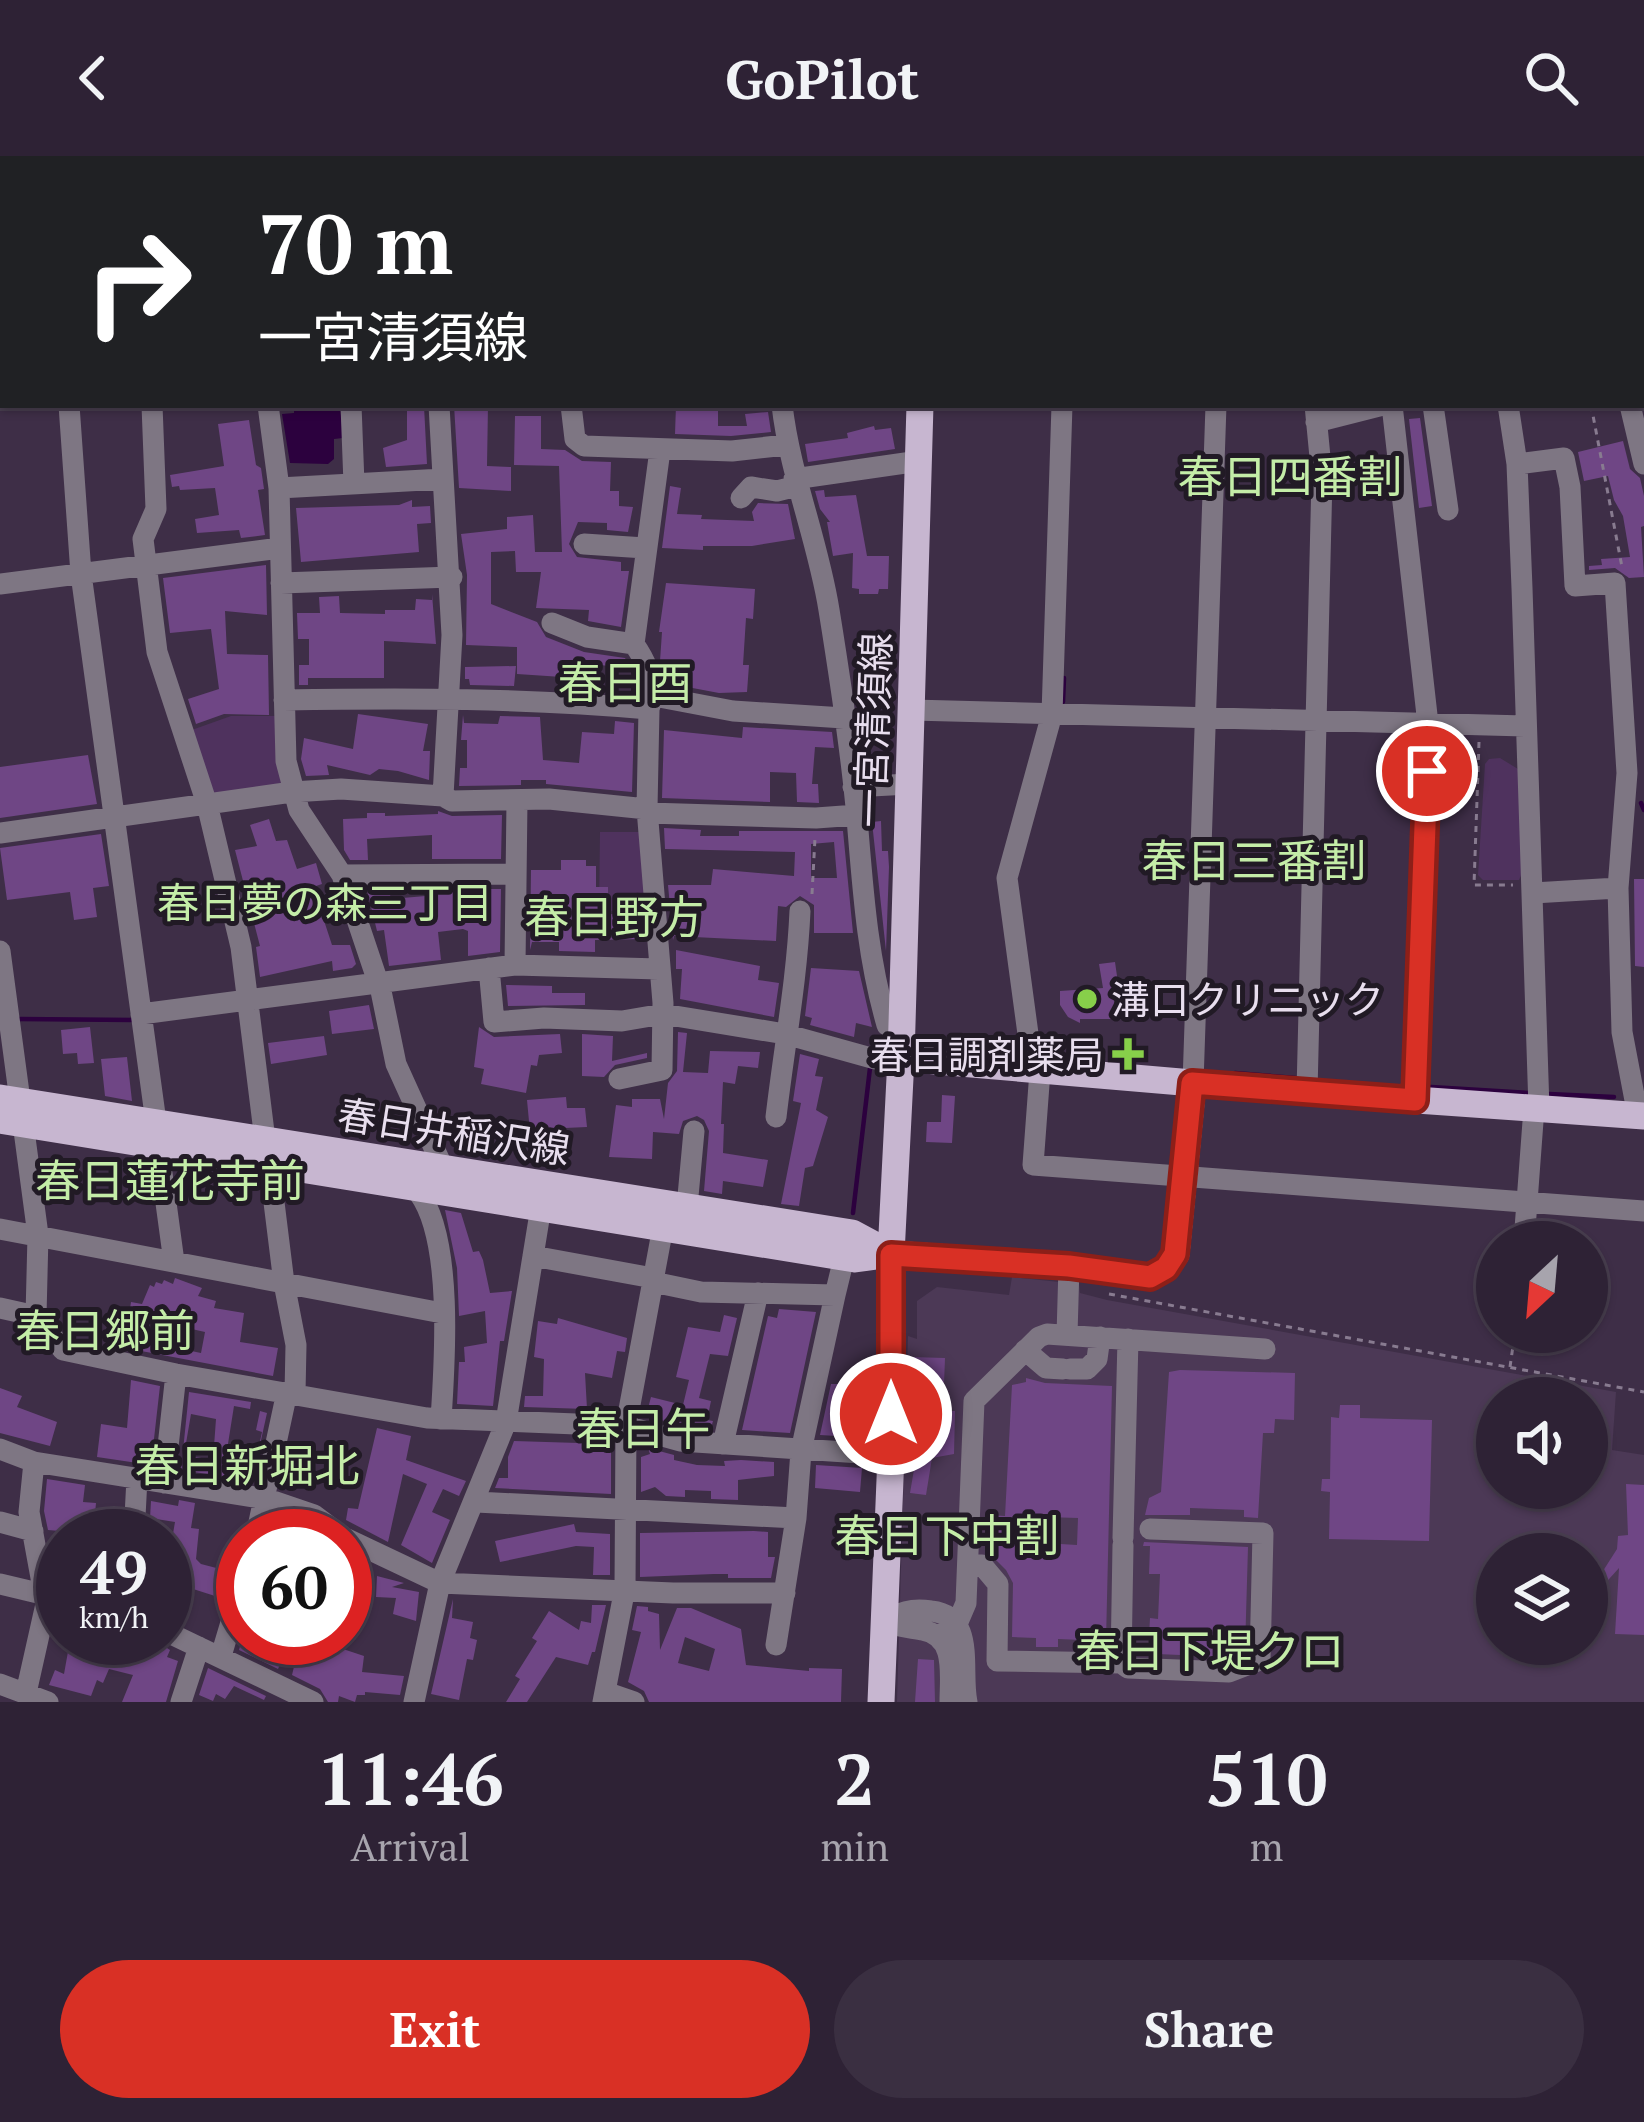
<!DOCTYPE html>
<html lang="en">
<head>
<meta charset="utf-8">
<style>
  body { margin:0; font-family:"PT Serif","Noto Sans JP",serif; background:#3a2f41; color:#f1f3f6; height:100vh; display:flex; flex-direction:column; font-size:45px; white-space:nowrap }
  * { box-sizing:border-box; margin:0 }
  p { font-size:39px; color:#a7a4ad }
  .icon { flex:none; width:66px; height:66px; fill:none; stroke:currentColor; stroke-width:2; stroke-linecap:round; stroke-linejoin:round }
  .map { position:relative; height:1546px; overflow:hidden }
  .details { display:flex; flex-direction:column; background:#2e2235; flex:1 }
  .details>* { flex:none }
  .banner { position:absolute; left:0px; top:0px; width:1644px; height:252px; box-shadow:0 3px 9px #0004,0 0 0 3px #493f50; background:#202124; color:#fff; overflow:hidden }
  .needle { width:78px; rotate:206deg }
  .buttons { position:absolute; left:1476px; top:1065px; display:grid; gap:24px }
  .buttons a { display:grid; place-items:center; width:132px; height:132px; border-radius:50%; background:#2e2235; box-shadow:0 3px 9px #0004,0 0 0 3px #493f50; font-size:60px }
  .speed { position:absolute; left:36px; top:1353px; display:flex; gap:24px; font-size:60px; font-weight:700; text-align:center }
  .speed>* { display:grid; place-content:center; width:156px; height:156px; border-radius:50%; background:#2e2235; box-shadow:0 3px 9px #0004,0 0 0 3px #493f50; line-height:1 }
  .speed small { font-size:30px; font-weight:400 }
  .speed .limit { border:18px solid #d22; background:#fff; color:#111 }
  .pin { position:absolute; display:grid; place-items:center; width:102px; height:102px; color:#fff; margin:-51px; border:6px solid #fff; border-radius:50%; box-shadow:0 3px 12px #0007 }
  .me { position:absolute; width:132px; margin:-66px; rotate:0deg; stroke-linejoin:round; filter:drop-shadow(0 0 9px #0008) }
  .turn { display:flex; align-items:center; gap:42px; height:252px; padding:0 60px; font-size:54px }
  .turn .icon { width:156px; height:156px; stroke-width:2.5 }
  .turn b { display:block; font-size:84px; line-height:102px }
  .eta { display:flex; justify-content:space-evenly; align-items:center; height:204px; text-align:center }
  .eta b { font-size:72px; font-weight:800; line-height:84px }
  .button { display:flex; gap:24px; margin-top:auto; padding:24px 60px }
  .button a { flex:1; height:138px; border-radius:72px; background:#d93025; color:#fff; font-size:48px; font-weight:800; line-height:138px; text-align:center }
  .button a+a { background:#3a2f41; color:#f1f3f6 }
  header { display:flex; justify-content:space-between; align-items:center; height:156px; padding:0 60px; background:#2e2235; font-size:54px; font-weight:800 }
  .map>svg:first-child { display:block }
  .built { fill:#4c3956; fill-rule:evenodd }
  .green { fill:#4f325e }
  .water { fill:#2c013e }
  .lines { fill:none; stroke-linecap:round; stroke-linejoin:round }
  .stream { stroke:#2c013e; stroke-width:4.5 }
  .building { fill:#6f4685; fill-rule:evenodd }
  .path { stroke:#887b90; stroke-width:3; stroke-dasharray:6 6; stroke-linecap:butt }
  .minor { stroke:#7e7683; stroke-width:21 }
  .major { stroke:#c7b6d0; stroke-width:27 }
  .route-casing { stroke:#8d1f18; stroke-width:30 }
  .route { stroke:#d93025; stroke-width:21 }
  .poi-dot { fill:#87cf4a; stroke:#211a25; stroke-width:4.5 }
  .labels { text-anchor:middle; dominant-baseline:central; stroke-width:10; stroke-linejoin:round; paint-order:stroke }
  .street-label { font-size:39px; fill:#e8deee; stroke:#211a25 }
  .poi-label { font-size:39px; fill:#e8deee; stroke:#211a25; text-anchor:start }
  .neighbourhood-label { font-size:42px; fill:#c4eda8; stroke:#211a25 }
  .quarter-label { font-size:45px; fill:#c4eda8; stroke:#211a25 }
</style>
</head>
<body>
<header><svg class="icon" aria-label="back" viewBox="0 0 24 24"><path d="M15 5l-7 7 7 7"/></svg>GoPilot<svg class="icon" aria-label="search" viewBox="0 0 24 24"><circle cx="10" cy="10" r="6"/><path d="M15 15l6 6"/></svg></header>
<div class="map">
<svg width="1644" height="1546" viewBox="0 0 1644 1546">
  <rect width="100%" height="100%" fill="#3e2e47"/>
  <!-- built -->
  <path class="built" d="M1012,1121l67,7 1,9 27,7 509,92 -4,58 32,5v247h-747l11,-366 9,3v-38l20,-14 72,8zM1497,1242h90v90h-90zM1497,1398h90v90h-90z"/>
  <!-- green -->
  <path class="green" d="M231,560h47l3,67 -64,14 -7,-5 -21,-61z
    M1500,602l18,11 4,104 -3,7h-36l-5,-5 7,-111 4,-5z
    M600,676h44l5,79h-50z"/>
  <!-- water -->
  <path class="water" d="M294,249h46l3,33 -9,1v20l-6,5 -38,-1 -8,-49 12,-1z"/>
  <g class="lines">
    <!-- stream -->
    <path class="stream" d="M1512,0l1,3
      M1063,546l1,-24
      M1641,647l3,7
      M19,863l115,1
      M1235,917l60,5
      M1431,931l99,6
      M1549,938l65,3
      M853,1057l17,-145"/>
  </g>
  <!-- building -->
  <path class="building" d="M454,249h34l-1,61 24,1v24l-52,-3z
    M676,249l42,3v18h29l-2,-12 23,-2 3,20 -40,4 -56,-2z
    M407,250h17l3,58 -41,3 -3,-19 24,-8z
    M515,260h26v33l24,1 17,11 29,1 -1,29h9v15l14,1 -5,25 -21,-2v-7l-29,-1 -9,22 8,13 44,5v9h8l-8,56 -33,-6 1,-11 -53,-2 5,-36h-25l-1,-21 -24,1v52l46,18 9,15 38,15 41,6 6,11 -68,-9 -1,17 -45,-3v-27l-51,-2 1,-70 -6,-41 46,-5v-12l26,-2 2,37h27l-3,-86 -45,-1z
    M1420,262l12,88 -13,2 -10,-89z
    M249,264l7,45 5,3 3,21 -6,1 7,45 -24,3 -2,-8 -42,3 -2,-14 24,-4 -4,-27 -35,2 -1,-4 -7,1 -2,-12 54,-9 -6,-42z
    M874,270l1,4 16,-2 4,21 -87,13 -3,-18 43,-6 -1,-5z
    M1623,285l7,28 10,9 4,18v30l-3,1 3,50 -15,1 -14,-10 -26,2v-4l13,-1 -1,-6 29,-2 -7,-41 -9,-16 -6,-24 -24,5 -6,-29z
    M670,330l11,2 -4,26 25,1 -1,4 53,2 -2,-9 6,-9 30,1 7,35 -43,7h-49v4l-41,-2z
    M824,334l1,7 31,-2 11,61h22l-1,33h-9l-1,5h-19v-5l-7,-1 1,-35 -20,3 -6,-34h3l-10,-13 -5,-18z
    M412,344v7l18,-1 1,17 -14,1 2,28 -118,10 -5,-54 103,-3z
    M266,409l1,50 -42,-4 2,43 41,1 1,60 -45,-1 -28,10 -8,-25 31,-10 -8,-60 -41,4 -7,-55z
    M666,427l89,6 -2,30 -7,-1 -3,47h6l-2,27 -28,1 -53,-10 -6,-22 2,-29h-3z
    M432,438l4,50 -52,-3v37h-76v7h-9v-20h10v-26h-11l-1,-26h23l-1,-16 20,-1 1,17 45,1v-4h30l1,-11 16,1z
    M516,510l-2,20 -44,-1 -1,-6h-4v-12z
    M358,558l70,10 -5,27h7l-1,29 -31,-9 -19,-2 -9,6 -43,-10 2,10 -23,1 -5,-17 3,-21 49,11z
    M463,559l1,8 34,1 2,-8 40,1 3,43 36,3 3,-31 32,2 1,-13 19,2 -2,69 -86,-8v-4h-25v5l-62,1 1,-18h7v-28h-6z
    M743,571l89,5 2,16 -19,-1 -3,37h6l1,19 -22,-1 -1,-29 -26,-1v30l-108,-4 2,-68 78,8z
    M88,599l9,49 -97,14v-51z
    M438,655l14,5 50,-1 -1,44h-69v-24l-65,4 1,21h-18l-6,-10 -1,-31 24,-1v-5h18v3l53,-2z
    M269,663l7,22 11,-1 10,29 19,-6 6,21 -9,3 19,58h18l6,19 -4,4 -19,3 -1,-10 -72,16 -4,-30 4,-1 -25,-96 22,-4 -7,-21z
    M881,665l1,30h6l1,16 -3,84 -14,-129z
    M664,672l37,2 -1,6h39v-5h104l10,102h-39v-28l-14,-9 -14,11 -8,-1 -2,35 -102,-5 -1,4 -5,-55h43l2,-16 81,7 1,-24 -130,-3zM834,686l3,36h-26v-34z
    M101,678l8,52 -16,2 4,29 -23,3 -4,-28 -63,8 -7,-52z
    M561,704h25v6h10v21h12v27l33,1 2,24 -48,1v12l-36,-1v-9h-27l-2,8 1,-80h30z
    M1634,723h10v88l-9,-1z
    M437,733h64l-1,63 -32,4v-25l-5,-2 -25,3 3,28 -52,6 -5,-36 -7,1 -10,-41h22l2,9 46,-4z
    M676,794l84,16 -2,14 21,3 -5,34 -94,-18 2,-30h-6z
    M1115,806l3,21h-4v36h-34v4l-12,-6 -8,-12v-14l43,-3 -4,-24z
    M811,812l48,3 13,56 -16,-4 -2,14 -44,-12 2,-7 -7,-2z
    M506,829l46,1v7h33v12l-77,1z
    M369,849l5,24 -42,5 -3,-23z
    M90,871l4,36 -16,1 -1,-11 -14,1 -2,-24z
    M479,871l15,10 66,-3 2,19 -23,2 -2,11 -6,-1 -5,28 -45,-9 3,-15 -10,-2z
    M678,876l9,1 -4,39 25,1 2,-22 50,1 -2,16 -20,-2 -3,18 -12,-2 -2,42h3l-1,29 45,7 -5,27 -40,-6 -1,13 -18,-3 5,-60 -5,-11 -7,-4 -14,5 -4,13 -26,-2 -1,27 -43,-2 7,-52 16,2v-8h28l4,20 4,-36 9,-12z
    M582,878l31,2 -1,25 35,-8v5l-32,7 -11,12 -22,-1z
    M324,880l3,19 -56,9 -3,-21z
    M800,898l19,5 -4,17 8,1 -7,33 12,7 -15,49 -8,2 -6,38 -18,-2 20,-101 -8,-2z
    M127,901l5,44 -27,-5 -4,-37z
    M942,939l13,1 -3,47 -26,-1 1,-20h14z
    M566,941l1,11h18l2,19 -22,1 3,37 -35,-1 -6,-64z
    M445,1054l16,3 12,39 6,-1 4,9 7,33 22,-2 -8,50h-4l-7,65 -36,-2 2,-42h6l-1,-15 23,-4 -2,-32 -26,5 -2,-48z
    M175,1122l27,10 -4,8 18,5 -2,7 30,5 -4,29 38,6 -5,28 -137,-26 2,-10 63,13 4,-21 -76,-17 2,-13 11,2 8,-19 4,2 2,-5 6,2 2,-4 9,4z
    M779,1153l37,3 -26,121 -48,-3 26,-114 9,2z
    M724,1159l13,3 -9,38 -18,-2 -11,44 12,3 -4,19 6,1 -2,7 -28,-2 -37,-10 5,-19 32,8 6,-25 -13,-3 12,-50 32,5z
    M558,1162l69,20 -2,14 -8,-1 -5,27 -27,-5 2,36 -63,-2 1,-11h18l1,-37 -10,-2 4,-36 19,3z
    M911,1201l34,1 -2,53h12l-1,43 -22,4 -6,37 -16,-2 7,-41h-8z
    M1180,1214l115,3 -1,47 -19,-1 -1,14h-11l-5,85 -14,-1v-7l-54,-2v7h-45l4,-17 12,-6 8,-120z
    M1026,1222l19,5 67,3 -6,255 -48,-2v8h-22v-9l-24,-1 1,-54 -7,-13 -19,-19 1,-36 17,1 7,-131 14,-3zM1046,1361l32,1 -1,27 -33,-2z
    M131,1224l29,6 -9,79 -54,-8 4,-33 26,4z
    M831,1228h10v25h12v28l-33,-2z
    M0,1232l22,8 -5,11 40,15 -7,24 -50,-13z
    M189,1236l62,10 -1,7 -16,-3 -7,44 30,5 5,-23 -6,-2 4,-19 7,2 -15,68 -71,-11zM191,1258l25,5 -3,41 -29,-5z
    M1340,1249h20v13l72,2 -3,121 -100,-2 1,-47 -9,-1 1,-12h8l1,-62 8,1z
    M377,1272l34,8 -5,24 60,21 -7,15 -16,-7 -11,23 18,8 -18,43 -31,-18 26,-61 -24,-10 -15,68 -42,-22 2,-12 10,1z
    M514,1285l97,3v50l-116,-6 4,-10h9v-21z
    M648,1292l26,7v5l23,5 28,1 -1,-5 17,-1 33,2v14l-36,4v20l-27,-1v-8l-26,-1v7l-19,-1 -11,-9 -14,5v-35l9,-3z
    M816,1309l46,3 -2,24 -45,-4z
    M47,1323l38,6 -2,17 13,1 -1,11 25,3 -1,19 -71,-6 -4,-19z
    M1626,1328l18,1v150l-29,-1 4,-66 -28,31 -4,-3 30,-47 1,-13 10,-1z
    M179,1344l16,3 -4,25 8,1 -3,30 5,5 23,6 6,-18 13,5v10l-11,5 -6,15 -8,-2 -3,11 -50,-16 10,-58 -25,-4 1,-17 27,5z
    M574,1368l2,8 34,2v41h-17l1,-28 -18,-1 -76,16 -5,-21z
    M754,1375l14,1v25h7l-4,21h-43v-4h-14l-74,3v-44z
    M1144,1386l104,5 -3,103 -18,7 -70,-3v-17l-8,-1 1,-18 8,1 2,-45h-11l1,-28h-7z
    M377,1420l27,7 -12,4 27,5 -3,29 -23,-7 3,-16 -20,-1z
    M453,1443l-1,19 21,4 -3,16 7,2 -4,20 -6,-1 -8,41 -28,-6z
    M592,1449h14l-11,47h-3l-4,13 -32,-8 -29,45h-21l14,-23 -5,-3 22,-35 -5,-3 17,-27 30,19 2,-9 10,2z
    M637,1450l11,1v4l11,3 1,36 17,-42h14l50,21 5,36 63,6v-3l33,1 -1,33h-192l-5,-11 -16,-9 13,-50 -9,-2zM685,1481l30,12 -6,22 -31,-8z
    M243,1479v3h49l-14,31 -39,-19z
    M83,1482h69l18,12 -3,7 11,4 -12,41h-44l11,-27 -24,-6 -6,14 -6,-3 -6,16 -42,-11 6,-15 9,4 5,-28 12,2z
    M301,1482l41,3 -2,7 24,8 -2,16 42,4 -4,19 -35,-3v3h-8l-2,7 -16,-6 -1,6h-10l-8,-13 -28,-14z
    M918,1503l16,1 1,42h-20z
    M208,1512l58,28 -2,4 -30,-14 -9,13 -9,-5 -3,7 -14,-6z"/>
  <g class="lines">
    <!-- path -->
    <path class="path" d="M860,3l14,-3
      M1591,249l31,162
      M1479,586l-5,143h39
      M812,738l3,-56
      M1109,1138l535,98
      M1510,1211l5,-35"/>
    <!-- minor -->
    <path class="minor" d="M399,0l2,3
      M523,0l1,3
      M666,0v3
      M777,0l2,3
      M1033,0l1,3
      M1406,0l2,3
      M1553,0l1,3
      M80,3l1,-3
      M190,3v-3
      M1263,3l8,-3
      M1569,3l2,-3
      M0,91l3,1
      M69,249l12,169 75,548
      M152,249l4,104 -13,30 14,113 50,152 34,143 24,193
      M268,249l11,83 7,273 13,49 43,65 39,116 15,73 48,106
      M351,249l3,79
      M439,249l13,230 -9,161
      M571,249l4,34 9,7 148,5 54,-6
      M782,249c8,70 36,135 47,205 11,68 22,139 28,208 6,72 10,138 30,207l15,1
      M1392,249l36,319 -13,376
      M1433,249l15,105
      M1508,249l9,59 5,124 17,521
      M1630,249l14,59
      M1316,266l67,-17
      M1517,308l47,-6 6,29 5,99 40,-3 12,190 -9,115 4,144 16,84
      M794,323l125,-18
      M279,332l164,-9
      M741,342l10,-11 26,4 20,-5
      M584,388l61,4
      M281,427l171,-6
      M0,428l280,-36
      M552,467l35,14 47,7
      M654,540l79,15 111,7
      M284,544c123,-2 242,-2 365,9
      M912,554l613,16
      M853,631l56,-3
      M648,657l168,5 41,-3
      M0,677l292,-41 49,-3 102,7 9,5 97,-2 98,10
      M342,719l174,-1
      M1533,737l85,-5
      M0,795l38,284 -2,81
      M515,809l2,-165
      M489,812l5,54 50,-4 78,3 41,-7 122,20 90,25 26,-1
      M141,858l374,-49 144,4
      M1033,915l-26,-193 45,-164 10,-309
      M1040,915l-7,94 611,46
      M619,923l43,-9 1,-67 -16,-194 2,-100c8,-23 -1,-45 -15,-65l26,-194
      M1193,927l23,-678
      M1307,936l15,-614 -7,-73
      M776,961c8,-69 21,-137 24,-206
      M158,988l16,118
      M269,1006l15,121 12,62 -1,48
      M419,1031v6c34,47 26,167 22,226
      M687,1051l7,-76
      M0,1073l442,84
      M1524,1086l10,-134
      M533,1100l120,22
      M653,1126l48,10 134,3 9,-37
      M0,1152l36,8 27,34 113,24 251,44 199,8 54,15 211,14
      M1067,1179l2,-69
      M1025,1194l21,18 17,1
      M1070,1213h17l10,-10 3,-22
      M723,1288l35,-151
      M0,1293l34,13 233,37 47,16 28,21
      M34,1306l-5,50 15,82
      M164,1327l12,-109
      M476,1346l320,16
      M0,1366l33,9
      M134,1380l3,-58
      M256,1380l31,-144
      M345,1382l95,45 233,10h112
      M1123,1382l5,-199
      M968,1409h14l16,19 -1,77 124,2 7,5 101,4 31,-12 3,-127 -113,-4
      M0,1428l63,15
      M884,1466c16,-10 27,-14 47,-11 46,5 29,59 36,91
      M884,1466c13,5 24,5 38,8 35,6 28,44 28,72
      M165,1475l148,71
      M937,1480l20,-12 9,-21 8,-202 65,-64 8,-3 218,15
      M776,1489l20,-127 5,-67 34,-156
      M221,1500l22,-74
      M1121,1507l2,-118
      M0,1528l48,18
      M605,1536l29,10
      M26,1537l22,-98
      M181,1546l18,-55
      M414,1546l26,-119 66,-161 35,-215
      M603,1546l22,-114 1,-162 37,-199"/>
    <!-- major -->
    <path class="major" d="M926,3v-3
      M901,902l374,32 369,26
      M0,942l852,135 39,21
      M0,964l855,139 36,-5 178,12 81,11 16,-9 10,-14 17,-171
      M881,1546l10,-247v-201l10,-196 19,-653"/>
  </g>
  <g class="lines">
    <defs>
      <path id="route" d="M891,1258v-159l178,11 81,11 16,-9 9,-14 17,-171 223,17 12,-329"/>
    </defs>
    <!-- route casing -->
    <use href="#route" class="route-casing"/>
    <!-- route -->
    <use href="#route" class="route"/>
  </g>
  <!-- markers -->
  <g class="poi-dot">
    <circle cx="1087" cy="843" r="12"/>
    <path d="M1122 880h12v12h12v12h-12v12h-12v-12h-12v-12h12z"/>
  </g>
  <g class="labels">
    <!-- street labels -->
    <g class="street-label">
      <text transform="translate(872 574) rotate(-88)">一宮清須線</text>
      <text transform="translate(454 975) rotate(9)">春日井稲沢線</text>
    </g>
    <!-- poi labels -->
    <g class="poi-label">
      <text x="1111" y="843">溝口クリニック</text>
      <text x="1104" y="898" text-anchor="end">春日調剤薬局</text>
    </g>
    <!-- neighbourhood labels -->
    <g class="neighbourhood-label">
      <text x="325" y="746">春日夢の森三丁目</text>
    </g>
    <!-- quarter labels -->
    <g class="quarter-label">
      <text x="1290" y="320">春日四番割</text>
      <text x="625" y="526">春日酉</text>
      <text x="1254" y="704">春日三番割</text>
      <text x="614" y="760">春日野方</text>
      <text x="170" y="1024">春日蓮花寺前</text>
      <text x="105" y="1174">春日郷前</text>
      <text x="643" y="1272">春日午</text>
      <text x="247" y="1309">春日新堀北</text>
      <text x="947" y="1379">春日下中割</text>
      <text x="1210" y="1494">春日下堤クロ</text>
    </g>
  </g>
</svg>
<div class="buttons">
<a><svg class="needle" viewBox="-14 -14 28 28"><path d="M0-13l5 13h-10z" fill="#e53935"/><path d="M0 13l5-13h-10z" fill="#a7a4ad"/></svg></a>
<a><svg class="icon" aria-label="sound" viewBox="0 0 24 24"><path d="M4 9h4l5-4v14l-5-4H4zM17 9q2 3 0 6"/></svg></a>
<a><svg class="icon" aria-label="layers" viewBox="0 0 24 24"><path d="M12 4l9 5-9 5-9-5zM3 14l9 5 9-5"/></svg></a>
</div>
<div class="speed"><div>49<small>km/h</small></div><div class="limit">60</div></div>
<div class="pin" style="left:1427px;top:615px;background:#d93025"><svg class="icon" aria-label="arrive" viewBox="0 0 24 24"><path d="M6 21V4h12l-3 4 3 4H6"/></svg></div>
<svg class="me" style="left:891px;top:1258px" viewBox="-20 -20 40 40"><circle r="17" fill="#d93025" stroke="#fff" stroke-width="3"/><path d="M0-11L8 9 0 5-8 9z" fill="#fff"/></svg>
<div class="banner">
<div class="turn"><svg class="icon" aria-label="right" viewBox="0 0 24 24"><path d="M7 20v-9h11M14 6l5 5-5 5"/></svg><div><b>70 m</b>一宮清須線</div></div>
</div>
</div>
<section class="details">
<div class="eta">
<div><b>11:46</b><p>Arrival</p></div>
<div><b>2</b><p>min</p></div>
<div><b>510</b><p>m</p></div>
</div>
<div class="button"><a>Exit</a><a>Share</a></div>
</section>
</body>
</html>
